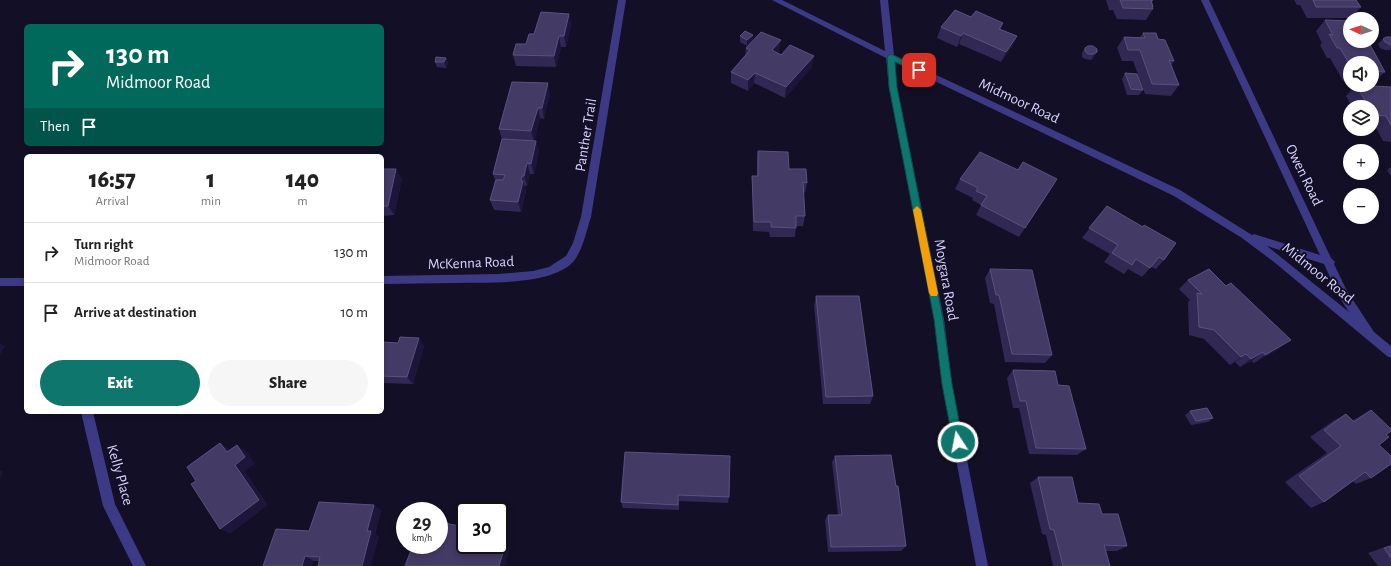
<!DOCTYPE html>
<html lang="en">
<head>
<meta charset="utf-8">
<style>
  body { margin:0; font-family:"Alegreya Sans",sans-serif; background:#f6f6f6; color:#222; height:100vh; display:flex; flex-direction:column; font-size:15px; white-space:nowrap }
  * { box-sizing:border-box; margin:0 }
  p { font-size:13px; color:#767676 }
  .icon { flex:none; width:22px; height:22px; fill:none; stroke:currentColor; stroke-width:2; stroke-linecap:round; stroke-linejoin:round }
  .map { position:relative; flex:1; overflow:hidden }
  .details { position:absolute; left:24px; top:154px; width:360px; height:260px; display:flex; flex-direction:column; background:#fff; border-radius:6px; box-shadow:0 2px 6px #0003 }
  .details>* { flex:none }
  .banner { position:absolute; left:24px; top:24px; width:360px; height:122px; border-radius:6px; box-shadow:0 2px 6px #0003; background:#00695c; color:#fff; overflow:hidden }
  .needle { width:26px; rotate:273deg }
  .buttons { position:absolute; left:1343px; top:12px; display:grid; gap:8px }
  .buttons a { display:grid; place-items:center; width:36px; height:36px; border-radius:50%; background:#fff; box-shadow:0 2px 6px #0003; font-size:20px }
  .speed { position:absolute; left:396px; top:502px; display:flex; gap:8px; font-size:20px; font-weight:700; text-align:center }
  .speed>* { display:grid; place-content:center; width:52px; height:52px; border-radius:50%; background:#fff; box-shadow:0 2px 6px #0003; line-height:1 }
  .speed small { font-size:10px; font-weight:400 }
  .speed .limit { border:2px solid #111; border-radius:6px; background:#fff; color:#111 }
  .pin { position:absolute; display:grid; place-items:center; width:34px; height:34px; color:#fff; margin:-17px; border-radius:8px; box-shadow:0 2px 6px #0006 }
  .me { position:absolute; width:44px; margin:-22px; rotate:349deg; stroke-linejoin:round; filter:drop-shadow(0 0 3px #0008) }
  .turn { display:flex; align-items:center; gap:14px; height:84px; padding:0 16px; font-size:18px }
  .turn .icon { width:52px; height:52px; stroke-width:2.5 }
  .turn b { display:block; font-size:28px; line-height:34px }
  .then { display:flex; align-items:center; height:38px; padding:0 16px; background:#0003; gap:8px; font-size:15px }
  .eta { display:flex; justify-content:space-evenly; align-items:center; height:68px; text-align:center }
  .eta b { font-size:24px; font-weight:800; line-height:28px }
  .button { display:flex; gap:8px; margin-top:auto; padding:8px 16px }
  .button a { flex:1; height:46px; border-radius:24px; background:#0f766e; color:#fff; font-size:16px; font-weight:800; line-height:46px; text-align:center }
  .button a+a { background:#f6f6f6; color:#222 }
  ul { padding:0; list-style:none }
  li { display:flex; align-items:center; gap:12px; height:60px; padding:0 16px; border-top:1px solid #e0e0e0 }
  li div { flex:1 }
  li b { display:block; font-size:15px }
  li em { font-style:normal }
  .map>svg:first-child { display:block }
  .lines { fill:none; stroke-linecap:round; stroke-linejoin:round }
  .minor { fill:#3d3a85; fill-rule:evenodd }
  .wall { fill:#312854 }
  .shaded-wall { fill:#1d163a }
  .building { fill:#433a66; stroke:#5a527e }
  .route { fill:#0f766e; stroke:#0a4d48 }
  .slow { fill:#f59e0b }
  .labels { text-anchor:middle; dominant-baseline:central; stroke-width:4; stroke-linejoin:round; paint-order:stroke }
  .street-label { font-size:15px; fill:#d9d4ff; stroke:#130f26 }
</style>
</head>
<body>
<div class="map">
<svg width="1391" height="566" viewBox="0 0 1391 566">
  <rect width="100%" height="100%" fill="#130f26"/>
  <g class="lines">
    <!-- minor -->
    <path class="minor" d="M618,0h8l-35,217c-5,15 -8,33 -18,45 -23,24 -87,20 -118,21 -24,0 -49,1 -73,1v-8l117,-2 34,-3 16,-4 17,-11 7,-13 8,-26z
      M772,0h10l103,51 -5,-51h8l6,55 286,135 72,45 2,-1 66,21 -119,-255h8l122,258 4,4 -1,2 13,27 27,41 17,14v12l-4,-2 -113,-94 -32,-24 -68,-42 -279,-134 2,25 47,232 8,65 36,182h-12l-34,-182 -8,-65 -45,-232 -3,-29zM1267,246l57,18 15,33 10,15z
      M0,278h26v8h-26z
      M81,412h12l22,92 31,62h-13l-30,-60z"/>
  </g>
  <!-- wall -->
  <path class="wall" d="M1106,0h47l-1,3 1,4 -1,1 1,1 -7,11 -29,-1 -4,-9h-4z
    M1294,0h62l5,7 -10,11h-44l-7,-13h-3z
    M569,14l2,11 -5,22h-5l-5,20 -40,-1 -3,-11 13,-11 8,-10z
    M971,17l32,6 -2,6 16,7 -5,11 -11,15 -42,-18 -2,3 -20,-9 4,-11z
    M1325,20l60,52 -11,10h-2v-19h-22v18h-7l-13,-23h-3l-7,-13 2,-2 -6,-12z
    M1143,33l15,6 16,22 -3,4 8,20 -8,11 -26,-2 -12,-33h-11l-5,-13 7,-11h16z
    M753,35l-1,6 -5,5 -7,-4v-6z
    M1391,37v12l-1,1h-5l-5,-2 -2,-4 5,-5z
    M746,48l33,3 -1,2 34,14 -27,31 -31,-15 -6,8 -17,-8v-11l14,-16z
    M1085,48l12,1 -3,9 -3,2 -6,-1 -3,-2v-4z
    M446,58l2,5 -2,5 -9,-1 -2,-5z
    M1125,73l18,17 -4,5h-12l-5,-16z
    M1356,85l35,2v55l-8,-1 -8,-15h-3v-19h-20l-6,-11z
    M550,94l-6,25 -4,-1 -6,23h2l3,10 -5,23h-4l-3,12h-2v2l1,3 -5,21 -27,-2 -4,-10 5,-20 -2,-6 9,-34 -3,-11z
    M758,151l31,18 18,14 -2,10 -2,-1 2,24 -2,10h-7l-1,11h-25l-1,-5 -16,-1 -1,-45v-10h5v-15z
    M1391,167v9l-4,-6z
    M382,169l20,10 -8,36 -12,1z
    M960,179l91,10 -32,48 -43,-22 5,-10 -9,-5 1,-2 -18,-9z
    M1107,206l57,54 -8,9 -5,-2 -9,10 -14,-8 -4,5 -20,-12 6,-8 -28,-16z
    M990,269l62,86 -7,8 -40,-1 -11,-58 -4,-1 -5,-25z
    M1188,280l91,69 -25,14 -2,-2 -12,6 -5,-5 -5,3 -26,-26 -15,-4 -1,-33 2,-2 -11,-11z
    M816,296l57,100 -3,8h-47l-9,-99z
    M382,342l42,4 -11,38 -31,-1z
    M1013,370l45,15 28,64 -9,6 -48,-1 -10,-46h-6l-6,-30z
    M1371,410l15,25 -7,10 -8,33 -15,6 -3,-3 -29,21 -13,6 -26,-26 42,-29 -17,-16 23,-16 13,-7 7,6z
    M1190,411l23,7 -5,4 -17,3 -6,-10z
    M625,452l104,45 -1,6 -49,-2v9l-56,-2 -2,-6z
    M835,456l61,30 10,60 -5,5 -73,1 -3,-32 3,-5h10l-6,-53z
    M1038,477l40,26 49,43 -10,5h-11l4,15h-57l-7,-31 -4,-1 -12,-51z
    M381,510l-6,24 4,3 -60,24h-5l-51,5 46,-35z
    M1391,545v21h-13l-10,-13z"/>
  <!-- shaded-wall -->
  <path class="shaded-wall" d="M569,14l2,11 -5,22 -2,-11z
    M963,33l-4,11 -2,3 4,-11z
    M753,35l-1,6 -5,5v-6z
    M559,36l2,11 -5,20 -2,-11z
    M1017,36l-5,11 -11,15 5,-10z
    M781,40l-2,11 -9,10 2,-11z
    M1097,52l-3,6 -3,2 3,-6z
    M814,56l-2,11 -27,31 1,-11z
    M446,58l2,5 -2,5 -2,-6z
    M755,73l-1,10 -6,8v-11z
    M548,83l2,11 -6,25 -2,-11z
    M538,108l2,10 -6,23 -3,-10z
    M536,141l3,10 -5,23 -3,-10z
    M527,163l3,11 -3,12 -3,-10z
    M396,169l6,10 -8,36 -6,-9z
    M522,176l4,15 -5,21 -3,-10 3,-21z
    M419,338l5,8 -11,38 -6,-7z
    M1291,340l-12,9 -25,14 11,-8z
    M0,343l5,3 -5,9z
    M1263,352l-11,9 -12,6 11,-8z
    M1246,354l-11,8 -5,3 11,-8z
    M220,443l10,7 -3,2z
    M237,445l10,7 8,12 -10,7 23,34 -38,29 -10,-5z
    M0,470l3,1 -3,7z
    M374,505l7,5 -6,24 4,3 -8,29h-9l5,-35z
    M505,528l4,5 -3,10 4,5 -5,18h-6l1,-24z
    M305,556l9,5 -2,5h-10z"/>
  <!-- building -->
  <path class="building" d="M1120,0h33h-2l2,7h-1l1,2 -30,-1z
    M1313,0h43l5,7h-45z
    M955,10l16,7 5,-6 27,12 -4,6 18,7 -11,16 -43,-19 -2,3 -20,-9z
    M541,12l28,2 -5,22h-5l-5,20 -41,-1 3,-11h10l3,-10h5z
    M1325,20l25,1v20h18l17,31 -13,-1v-8h-22v2l-10,-17h-3l-8,-14 4,1z
    M745,31l8,4 -6,5 -7,-4z
    M761,32l20,8 -9,10 9,5 9,-10 24,11 -28,31 -31,-14 -7,7 -17,-8 19,-22 -4,-2z
    M1143,33h13l2,6 7,1 9,21 -5,-1 10,25 -27,-1 -12,-34h-12l-4,-13 21,1z
    M1386,37h5v8l-6,-3 -2,-3z
    M1088,46h5l4,3v3l-3,2h-6l-3,-3v-3z
    M436,57l10,1 -2,4h-9z
    M1125,73l12,1 6,16 -12,-1z
    M512,82l36,1 -6,25h-4l-7,23 -32,-2z
    M1356,85l35,2v38l-5,-9 -12,-1 -2,-2v-6h-3z
    M502,139l34,2 -5,23 -4,-1 -3,13h-2l-1,5h2l-5,21 -28,-2 6,-20h7l2,-5 -12,-1z
    M758,151l30,1 1,17h17l1,14 -4,-1 2,34h-9v12l-25,-1v-5h-17l-2,-46h6z
    M980,152l38,18 5,-8 34,17 -32,49 -44,-23 6,-9 -11,-5 2,-3 -18,-9z
    M382,169h14l-8,37h-6z
    M1107,206l36,21 1,-2 32,18 -12,17 -5,-3 -9,11 -14,-9 -4,6 -20,-12 6,-8 -29,-17z
    M990,269l42,1 20,85 -40,-1 -13,-59h-3z
    M1209,269l17,17 5,-3 60,57 -26,15 -2,-3 -12,7 -5,-5 -5,3 -27,-27 -15,-3 -2,-34 5,1 -14,-14z
    M816,296h43l14,100 -47,1z
    M400,337l19,1 -12,39 -25,-1v-34l16,1z
    M1013,370l42,1 3,14 11,1 17,63 -50,-1 -10,-47h-6z
    M1207,408l6,10 -17,3 -6,-10z
    M1371,410l20,19v2l-5,4 3,2 -10,8 12,11v8l-20,14 -6,-6 -41,30 -25,-26 42,-30 -17,-16 22,-16 8,8z
    M220,443l7,9 10,-7 8,12 -10,8 24,35 -39,29 -29,-45 5,-3 -9,-14z
    M625,452l105,4 -1,41 -51,-2v10l-57,-3z
    M891,455l5,31h2l8,60 -75,1 -3,-32h14l-7,-59z
    M1038,477h34l6,26 21,1 3,10h16l9,32 -23,-1 6,21h-47l-9,-36 -4,-1z
    M319,502l55,3 -7,26h4l-9,35h-44l2,-9 -15,-1 -3,10h-39l13,-37 33,2z
    M439,522l26,5v18h34v-18l6,1 -5,14 6,1 -7,23h-94l8,-21h26z
    M1391,546v12l-7,-10z"/>
  <!-- route -->
  <path class="route" d="M891,54l32,16 -4,3 -2,-1 -22,-10 2,25 46,232 9,65 11,58 -1,4 -4,1 -3,-1 -2,-4 -11,-58 -8,-65 -45,-232 -2,-30z"/>
  <!-- slow -->
  <path class="slow" d="M917,206l4,4 17,83 -1,3h-6l-2,-3 -16,-83z"/>
  <g class="labels">
    <!-- street labels -->
    <g class="street-label">
      <text transform="translate(1019 101) rotate(25)">Midmoor Road</text>
      <text transform="translate(586 135) rotate(-81)">Panther Trail</text>
      <text transform="translate(1304 175) rotate(64)">Owen Road</text>
      <text transform="translate(471 263) rotate(-2)">McKenna Road</text>
      <text transform="translate(1318 273) rotate(39)">Midmoor Road</text>
      <text transform="translate(946 280) rotate(80)">Moygara Road</text>
      <text transform="translate(120 475) rotate(74)">Kelly Place</text>
    </g>
  </g>
</svg>
<div class="buttons">
<a><svg class="needle" viewBox="-14 -14 28 28"><path d="M0-13l5 13h-10z" fill="#e53935"/><path d="M0 13l5-13h-10z" fill="#767676"/></svg></a>
<a><svg class="icon" aria-label="sound" viewBox="0 0 24 24"><path d="M4 9h4l5-4v14l-5-4H4zM17 9q2 3 0 6"/></svg></a>
<a><svg class="icon" aria-label="layers" viewBox="0 0 24 24"><path d="M12 4l9 5-9 5-9-5zM3 14l9 5 9-5"/></svg></a>
<a>+</a>
<a>−</a>
</div>
<div class="speed"><div>29<small>km/h</small></div><div class="limit">30</div></div>
<div class="pin" style="left:919px;top:70px;background:#d93025"><svg class="icon" aria-label="arrive" viewBox="0 0 24 24"><path d="M6 21V4h12l-3 4 3 4H6"/></svg></div>
<svg class="me" style="left:958px;top:442px" viewBox="-20 -20 40 40"><circle r="17" fill="#0f766e" stroke="#fff" stroke-width="3"/><path d="M0-11L8 9 0 5-8 9z" fill="#fff"/></svg>
<div class="banner">
<div class="turn"><svg class="icon" aria-label="right" viewBox="0 0 24 24"><path d="M7 20v-9h11M14 6l5 5-5 5"/></svg><div><b>130 m</b>Midmoor Road</div></div>
<div class="then">Then<svg class="icon" aria-label="arrive" viewBox="0 0 24 24"><path d="M6 21V4h12l-3 4 3 4H6"/></svg></div>
</div>
<section class="details">
<div class="eta">
<div><b>16:57</b><p>Arrival</p></div>
<div><b>1</b><p>min</p></div>
<div><b>140</b><p>m</p></div>
</div>
<ul>
<li><svg class="icon" aria-label="right" viewBox="0 0 24 24"><path d="M7 20v-9h11M14 6l5 5-5 5"/></svg><div><b>Turn right</b><p>Midmoor Road</p></div><em>130 m</em></li>
<li><svg class="icon" aria-label="arrive" viewBox="0 0 24 24"><path d="M6 21V4h12l-3 4 3 4H6"/></svg><div><b>Arrive at destination</b></div><em>10 m</em></li>
</ul>
<div class="button"><a>Exit</a><a>Share</a></div>
</section>
</div>
</body>
</html>
